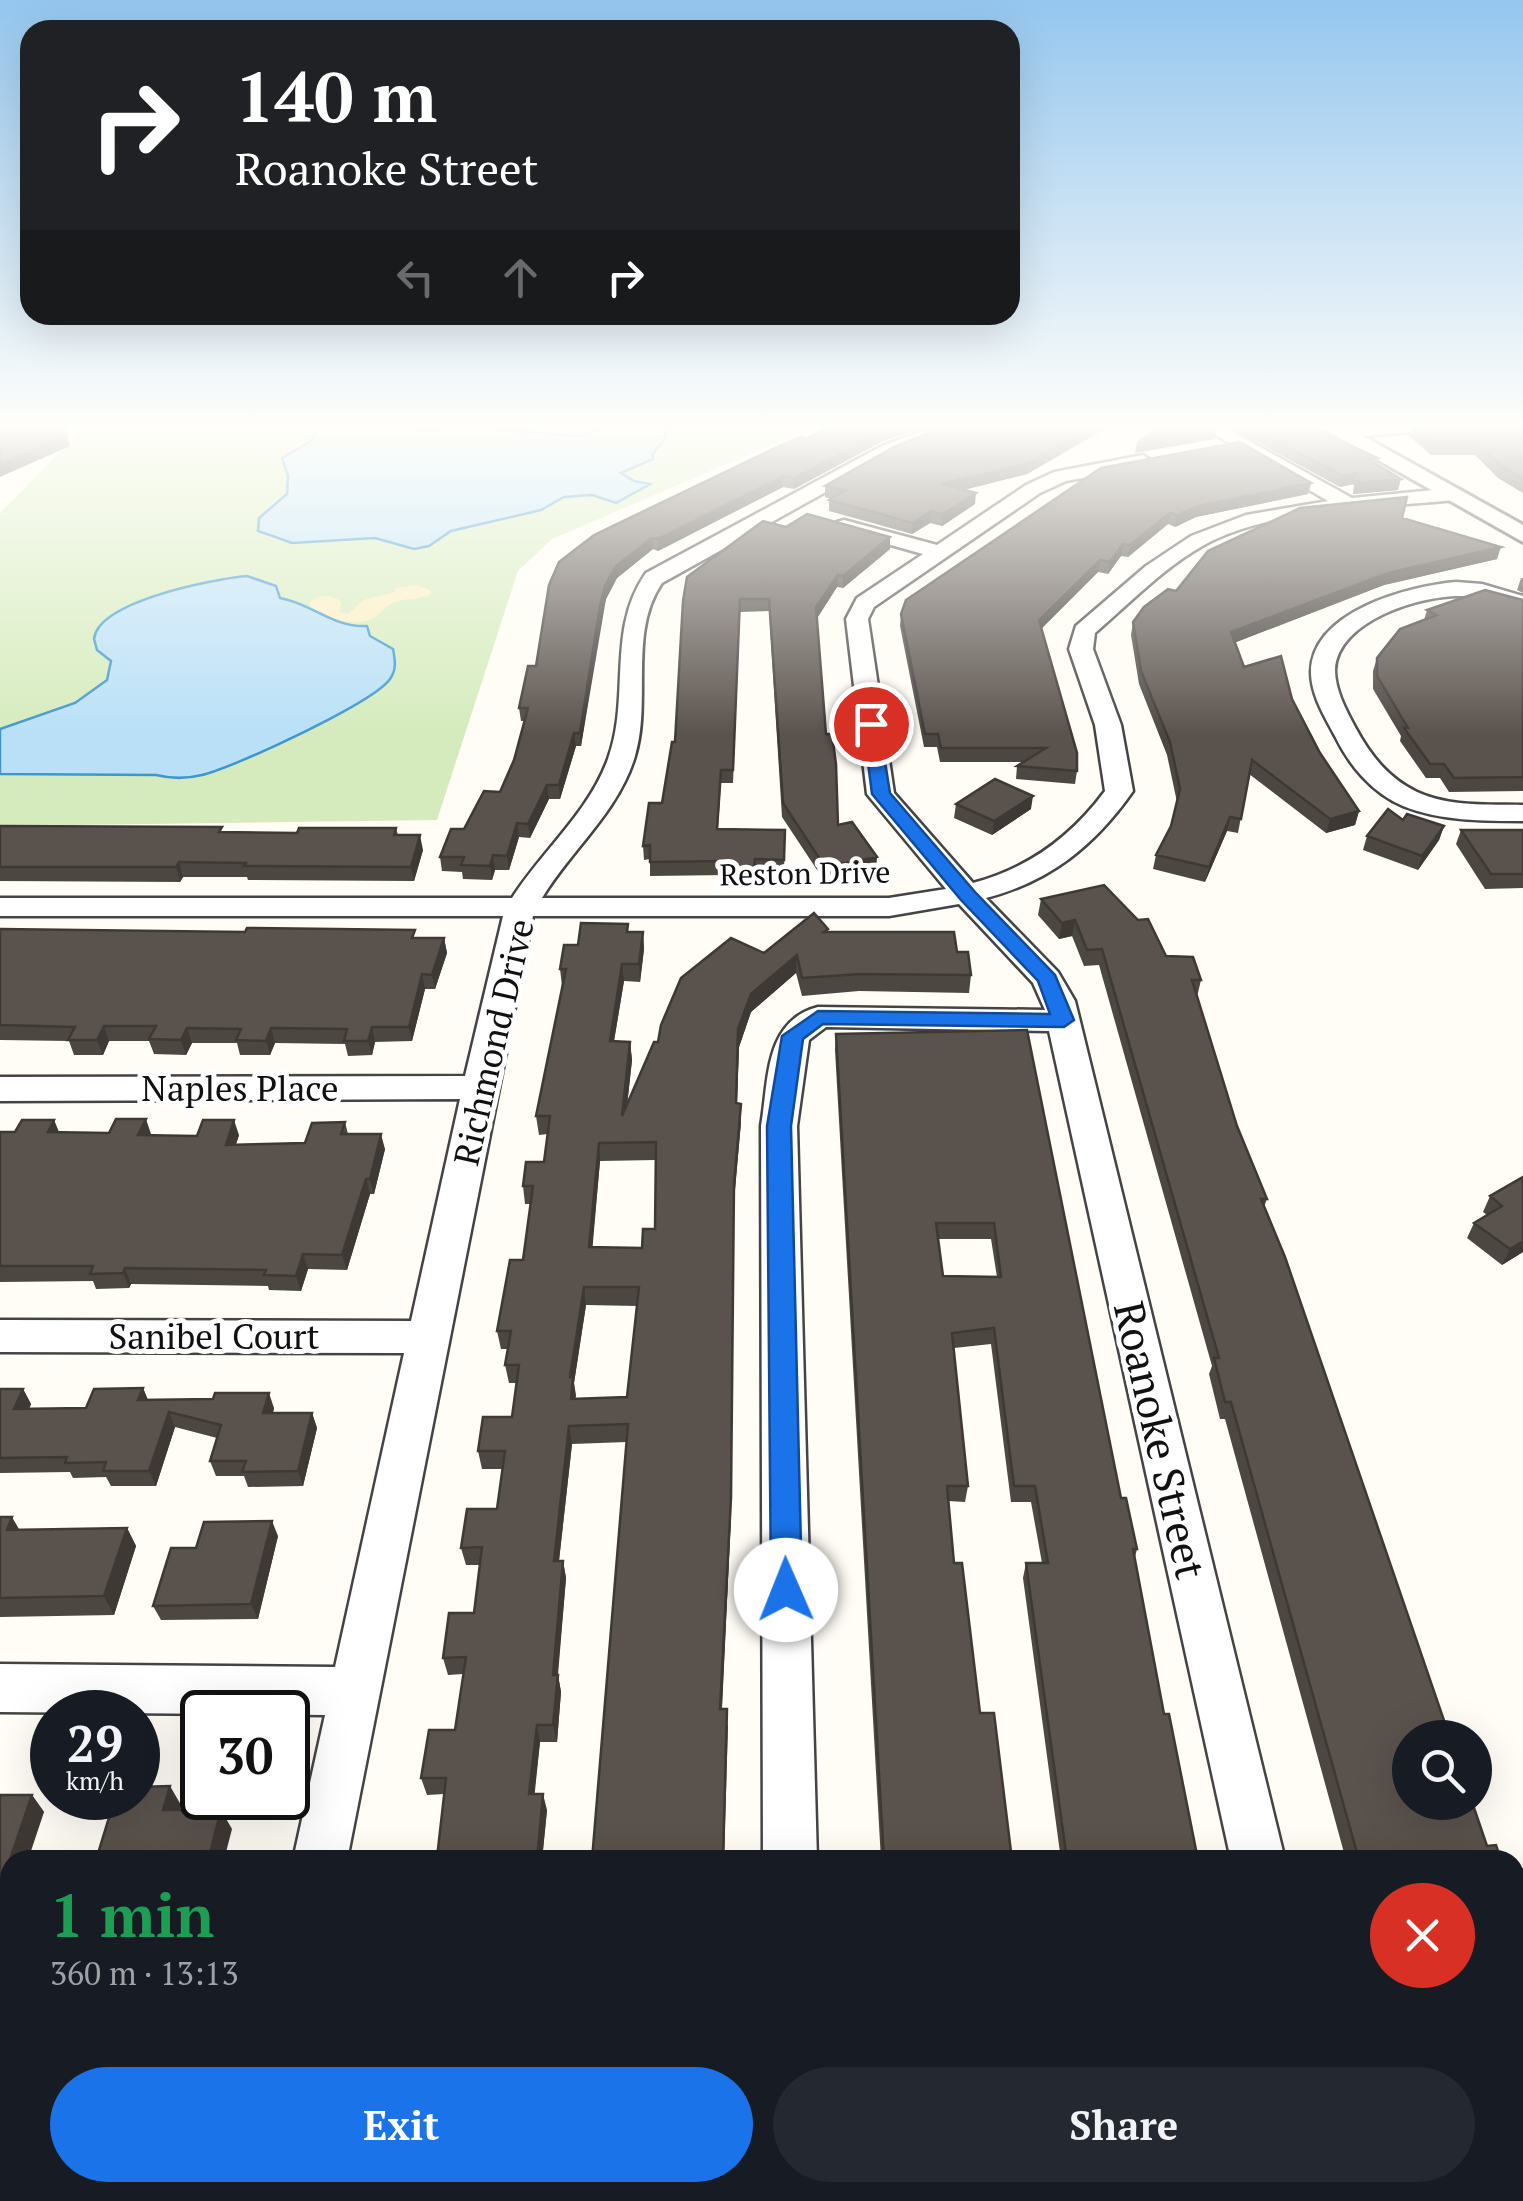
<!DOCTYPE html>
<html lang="en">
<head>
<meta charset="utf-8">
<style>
  body { margin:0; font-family:"PT Serif",serif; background:#242831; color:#f1f3f6; height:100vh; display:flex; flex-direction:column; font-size:38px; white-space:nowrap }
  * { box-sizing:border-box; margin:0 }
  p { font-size:32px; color:#9ea1a6 }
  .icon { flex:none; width:55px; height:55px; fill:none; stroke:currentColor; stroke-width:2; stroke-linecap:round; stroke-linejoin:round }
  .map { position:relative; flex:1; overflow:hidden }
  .drawer { position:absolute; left:0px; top:1850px; width:1525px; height:352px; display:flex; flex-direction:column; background:#171b24; border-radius:30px 30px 0 0; box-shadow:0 10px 40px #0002 }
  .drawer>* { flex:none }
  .banner { position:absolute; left:20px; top:20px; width:1000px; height:305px; border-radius:30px; box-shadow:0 10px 40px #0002; background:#202124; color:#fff; overflow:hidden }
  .controls { position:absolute; left:1392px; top:1720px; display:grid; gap:20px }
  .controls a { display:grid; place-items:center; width:100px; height:100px; border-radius:50%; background:#171b24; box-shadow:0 10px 40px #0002; font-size:50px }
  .speed { position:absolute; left:30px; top:1690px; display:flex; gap:20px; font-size:50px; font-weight:700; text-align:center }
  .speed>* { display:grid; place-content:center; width:130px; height:130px; border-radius:50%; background:#171b24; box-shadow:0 10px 40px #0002; line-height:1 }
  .speed small { font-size:25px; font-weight:400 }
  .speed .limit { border:5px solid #111; border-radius:15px; background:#fff; color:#111 }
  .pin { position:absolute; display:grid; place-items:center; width:85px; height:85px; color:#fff; margin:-42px; border:5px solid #fff; border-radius:50%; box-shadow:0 2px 10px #0007 }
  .me { position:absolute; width:110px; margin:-55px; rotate:359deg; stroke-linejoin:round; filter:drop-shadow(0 0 8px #0008) }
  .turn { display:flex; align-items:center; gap:35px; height:210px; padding:0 50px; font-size:45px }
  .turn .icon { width:130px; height:130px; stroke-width:2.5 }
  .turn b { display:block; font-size:70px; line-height:85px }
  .lanes { display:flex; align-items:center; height:95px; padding:0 50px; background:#0003; justify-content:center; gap:50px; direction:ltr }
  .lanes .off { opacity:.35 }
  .round { display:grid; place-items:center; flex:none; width:105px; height:105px; border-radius:52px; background:#242831 }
  .summary { display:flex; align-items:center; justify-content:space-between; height:170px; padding:0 50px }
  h1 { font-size:60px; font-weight:700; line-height:75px; color:#1e9e55 }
  .action { display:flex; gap:20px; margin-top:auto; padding:20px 50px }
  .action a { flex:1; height:115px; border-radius:60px; background:#1a73e8; color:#fff; font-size:40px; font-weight:700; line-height:115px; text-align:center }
  .action a+a { background:#242831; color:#f1f3f6 }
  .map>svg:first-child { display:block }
  .green { fill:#d5ebbd }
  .sand { fill:#fbeec1 }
  .water { fill:#b9e0f7; stroke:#3f96cf; stroke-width:2.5 }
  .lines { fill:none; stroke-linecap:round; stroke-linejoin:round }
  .minor-casing { stroke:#444; stroke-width:5 }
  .tertiary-casing { stroke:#444; stroke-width:6 }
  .minor { fill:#fff; fill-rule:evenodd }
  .tertiary { fill:#fff; fill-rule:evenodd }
  .wall { fill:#4d4742; fill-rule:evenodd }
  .shaded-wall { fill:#3f3936 }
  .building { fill:#5a524d; stroke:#3f3936; stroke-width:2.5; fill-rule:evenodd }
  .route { fill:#1a73e8; stroke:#114b97; stroke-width:2.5 }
  .labels { text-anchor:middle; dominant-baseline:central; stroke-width:10; stroke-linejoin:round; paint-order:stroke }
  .far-street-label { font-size:30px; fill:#111; stroke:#fff }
  .street-label { font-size:35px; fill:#111; stroke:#fff }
  .near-street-label { font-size:42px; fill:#111; stroke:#fff }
</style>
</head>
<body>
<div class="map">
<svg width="1523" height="2201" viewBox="0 0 1523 2201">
  <rect width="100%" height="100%" fill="#fffdf5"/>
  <!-- green -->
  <path class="green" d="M85,427h728l-261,112 -34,32 -81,249 -437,6v-313z"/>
  <!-- sand -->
  <path class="sand" d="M417,585l13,5 1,4c-13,7 -29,3 -40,10 -6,3 -11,11 -19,15 -19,8 -49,-1 -63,-15 6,-10 24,-10 32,-2l-2,10 10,2 14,-14 32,-8v-4z"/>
  <!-- water -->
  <path class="water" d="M410,427l14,4 41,-4 113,9 29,-9h57c6,13 -6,18 -12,28l1,4 -32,14 13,8 16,3 -34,19 -24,-8 -28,2 -23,13 -90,21 -22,15 -15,3 -39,-11 -83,5 -34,-12 1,-13 28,-24 1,-18 -6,-18 29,-17 6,-12z
    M247,576l29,10 4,12c31,5 53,30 87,28l3,10 23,13c2,11 4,20 -3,30 -17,24 -157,89 -188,96 -16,4 -30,4 -46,0l-156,-1v-45l75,-26 32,-23 4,-19 -14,-11 -3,-11c4,-38 120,-60 153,-63z"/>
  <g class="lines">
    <defs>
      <path id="minor" d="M934,427h25l-65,27 -232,129c-34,49 -10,118 -27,173 -16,55 -64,94 -93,142h347l57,-9 -79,-95 -21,-175 11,-21 66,-44 -86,-24v-8l7,-2 93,25 89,-60 28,-13 89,-17 9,6 -9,6 -77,14 -26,12 -166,114 -6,12 26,174 79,90c56,-15 98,-46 132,-92l-10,-66 -26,-76 7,-23 70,-60 45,-30 55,-21 82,-14 -126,-74h22l128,71 102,-10 10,6 -10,6c-76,8 -183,8 -250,45 -41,23 -74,58 -109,88l-2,16 28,76 12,66c-38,54 -82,90 -147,107l72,74 17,29 210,859h-54l-182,-829 -223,-4 -17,13 -12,86 20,734h-54l-2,-734c8,-46 3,-105 57,-119l227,3 -12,-27 -74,-79 -70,12h-356l-186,944h-54l32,-145 -325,-3v-48l335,3 69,-314 -404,-1v-32l411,1 49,-222 -460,2v-24l465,-1 38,-160h-503v-18h512c30,-47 77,-86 96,-139 23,-62 -2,-129 38,-186l236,-127z
        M1523,427v6l-112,-1 -68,6 -9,-5 17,-6z
        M1456,582l26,2 41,12v15c-20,-5 -38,-15 -59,-15 -41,-2 -127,24 -129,74 0,20 11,40 20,57 15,28 33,51 62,65 32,15 72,12 106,13v16c-40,0 -83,0 -120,-15 -31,-13 -54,-41 -68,-70 -10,-19 -24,-41 -24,-64 1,-61 98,-86 145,-90z
        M219,2192h63l-1,9h-64z
        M801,2192h63l4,9h-64z
        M1095,2192h79l-3,9h-80z"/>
      <path id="tertiary" d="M1320,427h27l176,98v17z"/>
    </defs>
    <!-- minor casing -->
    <use href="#minor" class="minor-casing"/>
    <!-- tertiary casing -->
    <use href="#tertiary" class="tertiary-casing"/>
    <!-- minor -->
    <use href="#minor" class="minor"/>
    <!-- tertiary -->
    <use href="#tertiary" class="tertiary"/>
  </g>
  <!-- wall -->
  <path class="wall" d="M827,427h96l-42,15 -87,47 -11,-2 -125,64 -5,-2 -36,29 -11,21 -5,20 -20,127h-5l-16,53h-11l-19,39 -11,-1 -10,33h-14l-3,10 -29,-1 -1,-7 -20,-1 -2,-14 24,-28 36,-37 14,-32 11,-39h-4l-2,-13 17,-42 13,-81z
    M944,427h164l-81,47 -63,16 11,14 -33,22 -12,-3 -18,11 -83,-23v-11l3,-1 -7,-2v-11z
    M1229,427h84l63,36 22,27 -45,4 1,-10 -14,3z
    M1411,427h112v66l-25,-15 -23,-23h-44l-22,-19z
    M1101,468l210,15 -3,11 -112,23 -21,10 -7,-3 -40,33 -7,-1 -13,18 -10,-2 -56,56 35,143 -2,13 -59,-5 1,-13 7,-4h-84l-3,-15h-13l-24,-121 1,-12z
    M1402,518l95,41 -113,26 -149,57 9,25 48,32 28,54 39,58 -4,14 -29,8 -77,-59 -11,59 -11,-2 -22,51 -52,-13 3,-14 15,-29 6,-24 -10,-47 -28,-71 -8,-49 2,-13 43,-31z
    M890,549l-47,39 -6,-1 -20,31 9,116 12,91 38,47 -51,10 -43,-65 -13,-206 -29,1 -7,171h-12l-3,46 67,1 -1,44 -29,-1 -1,9h-26v-7l-78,1v-17l-6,1 -1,-14 19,-43 13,-61 8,-141z
    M1521,578h2v15l-6,-3z
    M1523,600v191l-74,1 -9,-14h-14l-26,-37 1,-5 -28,-47v-18l4,-13 47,-38 3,-10z
    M956,804l75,5 -39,26 -38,-17z
    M1403,820l41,6 -5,14 -21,30 -55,-20 4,-14z
    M0,826l297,7 99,-5 2,7 25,15 -9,31 -166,-1 -1,-3h-64l-3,5 -180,-1z
    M1461,830h62v58l-38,1 -29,-45z
    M1041,899l125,57 35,24 -4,17 40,129 30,73 -3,8 223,639 14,14h-155l-121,-441h-5l-11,-45 3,-8 -113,-401 -15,1 -12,-30 -13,3 -21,-24z
    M0,929l444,9 3,15 -12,36h-10l-13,52 -37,1 -3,13 -24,1 -3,-12 -70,-1 -5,12h-30l-3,-12h-45l-6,12 -32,-1 -5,-13h-40l-6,14h-29l-5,-14 -69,-1z
    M828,929v3l129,20 14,23 -2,18 -110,-2 -57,5 -6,-23 -45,39 -12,35 -2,56 4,1v18l-7,79 -3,315 -9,193 6,17 -4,134h-132l35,-418 -55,2 -13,117h4l3,17 -8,97 3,17 -4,50h-17l-6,52 13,16 -5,50h-135l30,-2 7,-64 -17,1 -6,-17 34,-48 8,-56 -15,1 -5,-17 31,-45 6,-48h-14l-5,-17 36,-39 5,-40h-20l-4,-18 34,-34 4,-34h-7l-4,-18 3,-16h-7l-4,-18 26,-71 7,-56h-5l-2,-18 21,-24 4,-28 -9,1 -3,-19 26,-130 -2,-17 18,-24 51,-13h14l1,17 -4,33 -16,-1 -10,60 16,1 2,18 -5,45 31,-63 106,-89zM656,1160l-1,69 -13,19 -50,-1 8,-86zM586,1305l51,1 -10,91 -52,2 -1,-16z
    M1027,1030l94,468 16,51 -2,8 29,157 34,146h-137l-38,-282 3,-15h16l-11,-61h-20l-20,-158 -37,4 14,138 -3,16 -17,-1 6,62 26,150 32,147h-131l-46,-810 1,-16zM938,1239h53l6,38 -54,-1z
    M54,1120l5,12 92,3h88l-3,9 69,-1 40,-21 3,12 37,15 -11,45h-4l-23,76 -39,-1 -7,22 -32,-1 -1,-4 -137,-2 -2,4 -33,1 -3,-8 -93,1v-150h15z
    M1523,1177v75l-21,13 -35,-27 7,-15 13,-8 -4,-3 7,-16z
    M143,1388l5,12 126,8 -1,5h39l5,15 -14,58 -55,1 -4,-11h-28l-6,-15 7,-23 -42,-11 -19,59h-45l-5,-9 -33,1 -3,-6 -70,1v-84h23l8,15 -2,5 57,-1z
    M0,1517l20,13 107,-2 9,18 -22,69 -114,2z
    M278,1536l-20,83 -97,1 -8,-14 43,-58z
    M0,1795h32l12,17 -34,48v49h-10z
    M1515,1898l8,22v5l-5,5 5,16v215l-8,-1z
    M564,2192h152l1,9h-153z
    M1425,2192h90l8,9h-99z"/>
  <!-- shaded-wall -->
  <path class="shaded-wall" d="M894,427h29l-42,15 -87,47v-11l87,-46z
    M1091,427h17l-81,47 -86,21 1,-11z
    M1213,427h6l-4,1h2l-2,11 -80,14 2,-10z
    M67,435l3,11 -70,31v-13z
    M1357,473l-3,11 -14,3 3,-11z
    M783,476v11l-125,64v-12z
    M1401,479l-3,11 -45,4 3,-11z
    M1311,483l-3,11 -112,23 -21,10 2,-12 21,-9z
    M976,493l-1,11 -33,22 1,-12z
    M931,511l-1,12 -18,11 1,-11z
    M1170,513l-2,11 -40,33 2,-12z
    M890,537v12l-47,39v-12z
    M652,538l1,11 -36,29 -11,21 -25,147 -1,-13 25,-147 11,-20z
    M1123,544l-2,12 -13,18 2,-12z
    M1501,547l-4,12 -113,26 -155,60 2,-13 157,-59z
    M1100,560l-2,12 -60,60 1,-12z
    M838,575l-1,12 -21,33v-13z
    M574,733l2,13 -16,53 -1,-14z
    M547,785l2,14 -19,39 -2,-14z
    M1033,796l-2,13 -39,26 2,-14z
    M1359,811l-4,14 -29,8 4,-14z
    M1230,817l-3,14 -22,51 4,-15z
    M517,823l2,14 -10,33 -2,-14z
    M1444,826l-5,14 -21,30 4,-14z
    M420,835l3,15 -9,31 -3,-14z
    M493,855l2,15 -3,10 -2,-14z
    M877,857l-1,15 -51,10v-15z
    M179,862l4,15 -3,5 -4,-15z
    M1075,920l-3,16 -13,3 3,-16z
    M643,932l1,17 -4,33 -1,-18z
    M444,938l3,15 -12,36 -3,-14z
    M797,955l-1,18 -45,39 -12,35 -3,75 2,-93 13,-35z
    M622,964l2,17 -13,78 -1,-18z
    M422,974l3,15 -13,52 -3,-14z
    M104,1026l5,15 -6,14 -6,-15z
    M372,1027l3,15 -3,13 -4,-14z
    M187,1028l5,15 -6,12 -5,-15z
    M271,1028l4,15 -5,12 -4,-14z
    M630,1042l2,18 -8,74 -2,-18z
    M741,1104v18l-7,79 -3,315 -10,210 13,-543z
    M146,1119l5,15 -7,16 -6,-15z
    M54,1120l6,16 -12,-4z
    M234,1120l5,15 -8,25 -5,-15z
    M381,1134l4,15 -11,45 -4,-15z
    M599,1143l1,18 -9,104 -2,-18z
    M366,1179l4,15 -23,76 -5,-15z
    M1523,1241v11l-21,13 8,-16z
    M303,1254l5,15 -7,22 -5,-15z
    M125,1268l6,16 -2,4 -6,-15z
    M584,1287l2,18 -12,78 2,12 -2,22 -4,-40z
    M143,1388l6,15 -11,-3z
    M23,1389l8,15 -8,20 -9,-15z
    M269,1393l5,15 -6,20 -5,-15z
    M169,1412l6,15 -19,59 -7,-15z
    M312,1413l5,15 -14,58 -5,-15z
    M569,1426l3,18 -15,134 -3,-17z
    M12,1517l11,19 -16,-6z
    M272,1521l6,15 -20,83 -7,-15z
    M127,1528l9,18 -22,69 -10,-19z
    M563,1561l3,17 -10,114 -3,-17z
    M558,1675l3,17 -4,50 -4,-17z
    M727,1709l-3,151h-1z
    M537,1725l3,17 -7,68 -4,-16z
    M170,1786l11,19 -6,25 -12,-20z
    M543,1794l4,16 -5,50h-5z
    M32,1795l12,17 -16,48h-18v46l-10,-11v-6z
    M221,1810l11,19 -8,31h-16z
    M477,2192h7l-1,9h-8z"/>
  <!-- building -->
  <path class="building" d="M0,427h62l5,8 -67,29z
    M827,427h67l-13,5 -87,46 -11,-2 -125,63 -6,-1 -36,28 -11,20 -5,20 -20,127h-6l-15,52h-12l-19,39 -11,-1 -10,33 -14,-1 -3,11 -29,-1 3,-8h-24l11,-28h13l20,-38 16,1 14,-32 14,-52h-9l9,-42h8l13,-81 10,-23 35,-27 177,-85 29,-13 6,2z
    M944,427h147l-63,36 -86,21 34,9 -33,21 -12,-3 -18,12 -84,-23 16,-10 -20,-4 71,-40z
    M1159,427h58v1l-80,15z
    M1251,427h62l64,31 -9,1 33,20 -45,4 3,-3 -2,-7 -14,3z
    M1414,427h109v52l-22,-13 -23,-22h-44z
    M1240,442l71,41 -113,23 -21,9 -7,-2 -40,32 -7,-1 -13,18 -10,-2 -61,60 38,133v18l-60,-5 29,-18h-105l-3,-14h-13l-24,-120 5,-14 195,-132z
    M1407,497l-5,21 99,29 -113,26 -157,59 13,35 37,-11 11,43 28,54 39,58 -29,8 -78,-59 -11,59 -11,-2 -21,50 -53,-12 15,-29 9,-37 -10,-47 -29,-71 -8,-49 11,-15 24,-18 8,2 32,-40 92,-43z
    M807,514l83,23 -47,39 -5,-1 -22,32 10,127h6l4,30 2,61 14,-3 25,35 -52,10 -42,-64 -14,-204h-29l-7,171h-12l-4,59 68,1 -1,30 -29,-1 -1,9h-27l1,-7 -78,1v-17l-7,1 6,-43h13l10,-61h3l8,-141 4,-24 76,-56 23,6z
    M1485,590l38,10v177l-69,1 -10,-14h-14l-26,-36h4l-31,-52v-18l23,-29 37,-14 -10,-5z
    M995,779l38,17 -39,25 -38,-17z
    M1388,809l15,11 4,-6 37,12 -22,30 -55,-20z
    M0,826l222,1 -3,5 78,1 2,-5h97l-2,7h26l-9,32 -167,-1 2,-3 -67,-1 -3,5h-176z
    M1461,830h62v44h-32z
    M1104,885l34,35 10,-1 18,37 27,1 8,23h-9l45,146 30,73h-6l24,58 165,481h-40v64h62l15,44 9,-1 5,15h-142l-128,-458h-6l-11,-44h5l-117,-409 -15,1 -12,-30 -13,3 -21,-24z
    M814,913l14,16 -4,3h130l3,20h11l3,23 -111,-1 -58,4 -5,-23 -46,39 -13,35 -2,74 5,1 -7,79 -3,315 -11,211h7l-4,151h-131l36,-436 -59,2 -15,135h9l-10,114h5l-5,50h-16l-8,69h14l-6,66h-130l30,-2 9,-80h-25l8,-48h26l11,-73 -23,1 6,-45h25l8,-66 -21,1 6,-39h30l8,-58h-27l5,-34h29l7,-52h-14l6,-34h-14l13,-71h13l10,-74h-10l3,-24h18l6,-46h-14l30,-147h-6l4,-24h14l3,-22 47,1 -1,8h16l-4,32h-17l-12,77 20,1 -8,74 32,-74h4l3,-17 20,-47 50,-40 33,15zM656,1142l-1,87h-12l-1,19 -53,-1 10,-104zM584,1287h55l-12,110 -56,2 2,-22h-3z
    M247,928l168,2 -3,8h32l-12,37 -10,-1 -13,53h-37l-4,14h-24l3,-12 -76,-1 -5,13 -30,-1 5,-11 -54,-1 -6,12 -32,-1 7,-13h-52l-7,14h-29l7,-13 -75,-2v-96l245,3z
    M1027,1030l94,468h5l11,51h-4l31,165h5l29,146h-131l-41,-297h22l-13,-77h-21l-20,-158 -42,5 16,153h-21l7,77h8l18,150h14l18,147h-128l-48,-826zM936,1223h58l7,54 -58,-1z
    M116,1119h30l-8,16 59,1 6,-16h31l-8,25 79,-2 7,-20 33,-1 -4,12h40l-11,45h-4l-24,76 -39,-1 -7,22 -32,-1 2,-5 -141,-2 -2,5 -33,1 3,-8h-93v-134h15l7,-12h32l-6,12 61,1z
    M1523,1177v64l-13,8 -36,-26 28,-17 -12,-10z
    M143,1388l-5,12 75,-1 2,-6h54l-6,20h49l-14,58 -56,1 4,-11h-36l11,-36 -52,-13 -20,59h-46l3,-9 -41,1 2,-6 -67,1v-69h23l-9,20 72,-1 8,-19z
    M0,1517h12l-5,13 120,-2 -23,68 -104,2z
    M272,1521l-21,83 -98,2 18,-58h25l8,-26z
    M170,1786l-7,24h58l-13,50h-112l19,-62h23v-11z
    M0,1795h32l-32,94z
    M1515,1898l8,22v3h-7l7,23v203h-8z
    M10,2121v17h-6z
    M1515,2183l8,3v15h-84l1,-9h75z
    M365,2192h112l-2,9h-111z
    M564,2192h133l-72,9h-61z"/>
  <!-- sky -->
  <linearGradient id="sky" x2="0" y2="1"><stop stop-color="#95c6ee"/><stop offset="0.58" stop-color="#fffefa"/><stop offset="1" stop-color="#fffefa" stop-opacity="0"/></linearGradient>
  <rect width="1523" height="735" fill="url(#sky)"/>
  <!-- route -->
  <path class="route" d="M871,719l8,5 11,69 85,99 80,83 19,45 -10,7 -241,-3 -20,15 -12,87 11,464 -5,10 -11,4 -11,-4 -4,-10 -4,-464 15,-90 36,-25 232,3 -12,-33 -77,-81 -89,-106 -9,-70z"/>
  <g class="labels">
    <!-- far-street labels -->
    <g class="far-street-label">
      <text transform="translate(805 873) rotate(-1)">Reston Drive</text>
    </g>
    <!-- street labels -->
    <g class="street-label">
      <text transform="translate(493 1042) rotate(-77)">Richmond Drive</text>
      <text x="240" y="1088">Naples Place</text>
      <text x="214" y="1336">Sanibel Court</text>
    </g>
    <!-- near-street labels -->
    <g class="near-street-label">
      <text transform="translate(1161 1440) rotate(77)">Roanoke Street</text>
    </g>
  </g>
</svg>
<div class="controls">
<a><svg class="icon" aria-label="search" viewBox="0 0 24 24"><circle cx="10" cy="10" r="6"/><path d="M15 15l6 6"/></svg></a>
</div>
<div class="speed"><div>29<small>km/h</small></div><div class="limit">30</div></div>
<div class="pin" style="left:871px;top:724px;background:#d93025"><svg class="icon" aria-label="arrive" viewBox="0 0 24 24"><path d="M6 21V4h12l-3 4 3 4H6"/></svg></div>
<svg class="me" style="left:786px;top:1590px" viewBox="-20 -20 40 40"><circle r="19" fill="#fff"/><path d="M0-13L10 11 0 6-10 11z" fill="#1a73e8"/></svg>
<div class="banner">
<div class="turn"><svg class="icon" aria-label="right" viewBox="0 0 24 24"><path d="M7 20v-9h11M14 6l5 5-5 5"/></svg><div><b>140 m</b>Roanoke Street</div></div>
<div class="lanes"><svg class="icon off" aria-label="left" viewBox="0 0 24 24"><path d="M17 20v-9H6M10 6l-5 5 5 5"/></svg><svg class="icon off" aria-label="ahead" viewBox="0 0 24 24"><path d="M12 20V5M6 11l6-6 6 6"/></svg><svg class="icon" aria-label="right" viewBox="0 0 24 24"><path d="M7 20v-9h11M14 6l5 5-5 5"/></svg></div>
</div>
<section class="drawer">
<div class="summary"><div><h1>1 min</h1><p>360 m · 13:13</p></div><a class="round" style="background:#d93025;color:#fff"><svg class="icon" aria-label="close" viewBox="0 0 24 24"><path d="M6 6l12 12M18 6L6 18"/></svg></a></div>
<div class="action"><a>Exit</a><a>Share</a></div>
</section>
</div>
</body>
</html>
